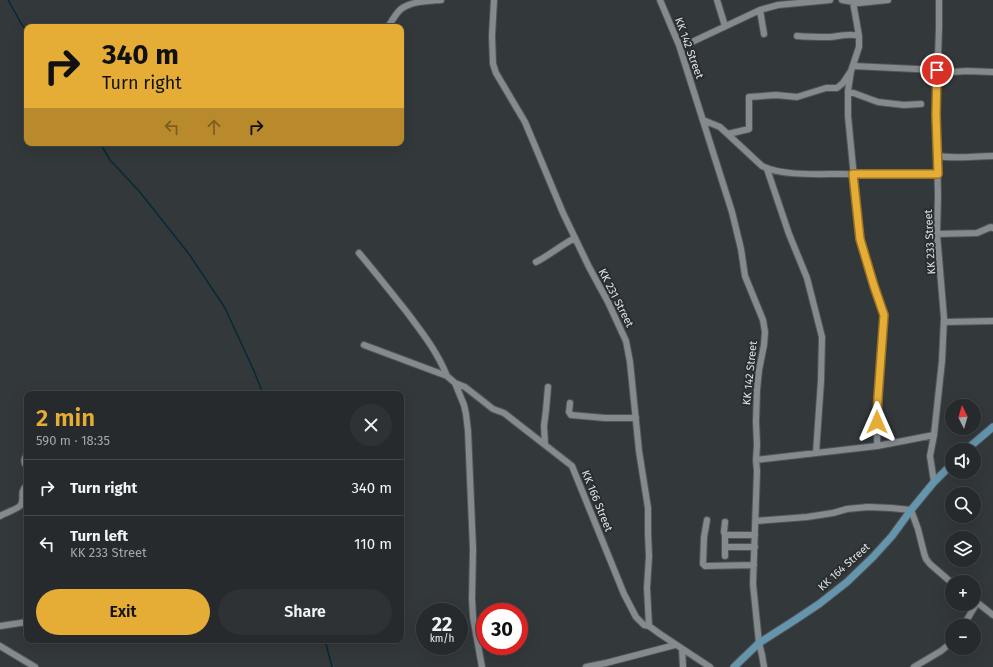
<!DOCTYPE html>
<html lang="en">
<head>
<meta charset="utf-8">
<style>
  body { margin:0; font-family:"Fira Sans",sans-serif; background:#2e3234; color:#f1f3f6; height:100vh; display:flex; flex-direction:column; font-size:15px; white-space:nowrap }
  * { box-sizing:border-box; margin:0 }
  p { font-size:13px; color:#a4a7a9 }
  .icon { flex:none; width:22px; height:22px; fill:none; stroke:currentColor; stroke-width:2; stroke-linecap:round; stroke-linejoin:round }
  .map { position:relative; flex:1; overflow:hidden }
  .side { position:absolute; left:24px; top:391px; width:380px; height:252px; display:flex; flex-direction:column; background:#262a2c; border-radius:8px; box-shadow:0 4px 16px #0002,0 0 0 1px #424648 }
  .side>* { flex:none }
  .top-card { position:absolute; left:24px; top:24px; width:380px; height:122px; border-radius:8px; box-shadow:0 4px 16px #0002,0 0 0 1px #424648; background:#e6ad36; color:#111; overflow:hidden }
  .needle { width:26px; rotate:355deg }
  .fabs { position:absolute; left:945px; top:399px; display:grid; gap:8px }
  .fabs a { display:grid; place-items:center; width:36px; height:36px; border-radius:50%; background:#262a2c; box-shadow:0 4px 16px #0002,0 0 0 1px #424648; font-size:20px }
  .speed { position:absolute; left:416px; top:603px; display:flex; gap:8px; font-size:20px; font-weight:700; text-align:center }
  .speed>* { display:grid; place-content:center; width:52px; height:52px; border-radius:50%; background:#262a2c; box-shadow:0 4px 16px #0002,0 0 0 1px #424648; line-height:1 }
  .speed small { font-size:10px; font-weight:400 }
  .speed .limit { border:6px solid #d22; background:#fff; color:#111 }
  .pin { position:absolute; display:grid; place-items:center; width:34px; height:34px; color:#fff; margin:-17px; border:2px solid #fff; border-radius:50%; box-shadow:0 1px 4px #0007 }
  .me { position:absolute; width:44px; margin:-22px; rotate:0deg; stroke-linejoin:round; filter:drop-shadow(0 0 3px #0008) }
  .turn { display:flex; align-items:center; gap:14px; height:84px; padding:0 12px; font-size:18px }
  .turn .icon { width:52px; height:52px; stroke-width:2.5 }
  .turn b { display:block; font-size:28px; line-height:34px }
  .lanes { display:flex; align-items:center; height:38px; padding:0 12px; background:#0003; justify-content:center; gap:20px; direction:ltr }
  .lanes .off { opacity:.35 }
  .round { display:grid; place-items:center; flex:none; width:42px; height:42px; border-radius:21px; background:#2e3234 }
  .head { display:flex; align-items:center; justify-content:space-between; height:68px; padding:0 12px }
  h1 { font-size:24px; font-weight:600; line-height:30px; color:#e6ad36 }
  .button { display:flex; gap:8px; margin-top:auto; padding:8px 12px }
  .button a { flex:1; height:46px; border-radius:24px; background:#e6ad36; color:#111; font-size:16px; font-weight:600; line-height:46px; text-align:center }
  .button a+a { background:#2e3234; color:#f1f3f6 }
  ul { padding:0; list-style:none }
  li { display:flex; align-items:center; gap:12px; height:56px; padding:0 12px; border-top:1px solid #424648 }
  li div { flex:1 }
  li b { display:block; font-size:15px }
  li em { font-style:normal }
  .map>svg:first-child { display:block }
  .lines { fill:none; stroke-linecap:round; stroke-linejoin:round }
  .stream { stroke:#062938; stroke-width:1.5 }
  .minor-casing { stroke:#515558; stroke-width:8 }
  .major-casing { stroke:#515558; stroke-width:9 }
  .minor { stroke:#848a8d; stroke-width:6 }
  .major { stroke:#6495ad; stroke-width:7 }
  .route-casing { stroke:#967023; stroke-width:10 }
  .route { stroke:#e6ad36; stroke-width:7 }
  .labels { text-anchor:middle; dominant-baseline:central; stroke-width:4; stroke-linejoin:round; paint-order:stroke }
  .street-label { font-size:11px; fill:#dee1e3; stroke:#292e30 }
</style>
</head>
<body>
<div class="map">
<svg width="993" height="667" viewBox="0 0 993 667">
  <rect width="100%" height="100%" fill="#33383a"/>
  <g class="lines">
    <!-- stream -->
    <path class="stream" d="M8,0l13,23 6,9
      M100,143l10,17 29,31 50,63 36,54 29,63 9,23
      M325,640l7,27"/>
    <defs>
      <path id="minor" d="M494,0l-2,36 1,28 3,9 29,49 38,91 26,54 19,35 18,39 4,21 9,89 9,57v25l1,23 -2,32 2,38
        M660,0l19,45 53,167 9,37 4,27 18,44 2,12 -1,13 -5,25 -2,20 -1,32 1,23 -1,15 1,11 -4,113 6,59 3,12 2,12
        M717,0l8,26
        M842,0l17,3 29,-3
        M760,10l4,24
        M388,27c3,-5 9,-15 13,-18 11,-8 27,-8 40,-9
        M797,36c11,1 22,1 33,1 10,-1 20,-4 29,-1
        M679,45l13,-3 68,-32 18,-5 52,-5
        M853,66l84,4
        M851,71l-3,20v25l12,123 14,47 10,29 -6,82 -1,49
        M937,73l30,-2 26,1
        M848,91l30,11 26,3 17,-1
        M703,120l17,7 42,39c20,10 55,8 77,8 33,0 66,1 99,1
        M728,134l21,-5v-32l27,-2 21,2 29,-9h11l6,-5 8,-12 8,-24v-11l-6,-34
        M937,156c19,3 37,0 56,0
        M767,169l22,65 18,44 15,59 -1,44 -5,72
        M937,234l40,-1 14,-6 2,1
        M359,253c16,19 31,38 47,58 15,20 31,40 41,65
        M536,262c14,-7 25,-17 39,-24
        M944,322l49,-1
        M364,345l83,31 8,7 10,4 28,22 11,4 68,53 52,128 12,23 8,8 5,1 11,8 50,33
        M455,383l9,22 2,9 2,17 5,118 -1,50 1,18 9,50
        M570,403l-1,9 2,3 34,3h31
        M545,444l-1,-18 2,-16 2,-23
        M27,454c-3,5 -4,8 0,13
        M756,460l121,-14 57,-11
        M934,482l-4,-26 4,-21 8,-74 2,-43 -7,-84 1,-39 -2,-80 3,-87v-28
        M0,516c5,-3 17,-7 20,-10 6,-7 -2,-13 7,-21
        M707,520l-3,17 -1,27 2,2 49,-1
        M756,521l51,-4 26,-4 14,-4 21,-2 23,1 20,2 7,19 6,24 2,6 4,5 22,19
        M725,522l-1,10 1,3h30
        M725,547h30
        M725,556v-21
        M974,600l19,15
        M0,626l27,-4
        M963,626l14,-23
        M0,646l35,21
        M682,649l1,18
        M586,667l20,-4 69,-18
        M914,667l27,-16 11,-9"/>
      <path id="major" d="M966,450l27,-23
        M734,667l25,-24 36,-23 24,-16 28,-22 26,-25 19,-21 19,-26 23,-28 18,-18"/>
    </defs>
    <!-- minor casing -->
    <use href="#minor" class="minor-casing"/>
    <!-- major casing -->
    <use href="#major" class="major-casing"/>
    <!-- minor -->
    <use href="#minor" class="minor"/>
    <!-- major -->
    <use href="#major" class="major"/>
  </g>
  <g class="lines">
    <defs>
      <path id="route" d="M877,422l1,-25 6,-82 -10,-29 -14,-47 -7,-65h85l-2,-59 1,-45"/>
    </defs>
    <!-- route casing -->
    <use href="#route" class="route-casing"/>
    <!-- route -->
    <use href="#route" class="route"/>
  </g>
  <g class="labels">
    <!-- street labels -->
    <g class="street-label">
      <text transform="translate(689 48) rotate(70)">KK 142 Street</text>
      <text transform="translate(930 242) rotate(-93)">KK 233 Street</text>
      <text transform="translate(616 298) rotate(63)">KK 231 Street</text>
      <text transform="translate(750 373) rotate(-84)">KK 142 Street</text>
      <text transform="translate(597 501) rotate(68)">KK 166 Street</text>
      <text transform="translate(844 567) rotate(-42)">KK 164 Street</text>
    </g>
  </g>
</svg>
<div class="fabs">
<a><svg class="needle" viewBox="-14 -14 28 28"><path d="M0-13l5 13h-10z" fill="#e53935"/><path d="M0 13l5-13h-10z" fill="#a4a7a9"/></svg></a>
<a><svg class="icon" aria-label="sound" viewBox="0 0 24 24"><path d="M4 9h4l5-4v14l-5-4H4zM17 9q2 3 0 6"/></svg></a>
<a><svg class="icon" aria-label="search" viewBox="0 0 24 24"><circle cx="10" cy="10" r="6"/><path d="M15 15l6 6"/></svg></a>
<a><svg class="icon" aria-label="layers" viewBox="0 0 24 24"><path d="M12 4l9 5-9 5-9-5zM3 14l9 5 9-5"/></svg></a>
<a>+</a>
<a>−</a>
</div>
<div class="speed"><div>22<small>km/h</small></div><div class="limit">30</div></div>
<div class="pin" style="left:937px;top:70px;background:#d93025"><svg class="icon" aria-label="arrive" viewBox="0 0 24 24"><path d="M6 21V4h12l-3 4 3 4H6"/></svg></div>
<svg class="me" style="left:877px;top:422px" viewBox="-20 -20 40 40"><path d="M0-17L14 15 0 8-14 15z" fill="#e6ad36" stroke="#fff" stroke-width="4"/></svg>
<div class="top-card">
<div class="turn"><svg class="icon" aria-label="right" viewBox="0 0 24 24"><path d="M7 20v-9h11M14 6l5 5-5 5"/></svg><div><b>340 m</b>Turn right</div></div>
<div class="lanes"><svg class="icon off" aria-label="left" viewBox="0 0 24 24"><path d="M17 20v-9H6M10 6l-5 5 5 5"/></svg><svg class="icon off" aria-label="ahead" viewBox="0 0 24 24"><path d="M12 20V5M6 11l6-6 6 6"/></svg><svg class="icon" aria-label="right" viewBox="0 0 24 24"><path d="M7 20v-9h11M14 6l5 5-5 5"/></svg></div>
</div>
<section class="side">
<div class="head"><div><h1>2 min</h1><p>590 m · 18:35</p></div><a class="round"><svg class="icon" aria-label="close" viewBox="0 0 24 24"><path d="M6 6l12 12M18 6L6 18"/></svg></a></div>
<ul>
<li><svg class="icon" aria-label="right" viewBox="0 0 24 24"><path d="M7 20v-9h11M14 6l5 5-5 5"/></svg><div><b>Turn right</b></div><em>340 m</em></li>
<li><svg class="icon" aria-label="left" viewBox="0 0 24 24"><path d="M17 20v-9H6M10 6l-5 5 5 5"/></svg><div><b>Turn left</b><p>KK 233 Street</p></div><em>110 m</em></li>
</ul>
<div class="button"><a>Exit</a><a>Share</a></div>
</section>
</div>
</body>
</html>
